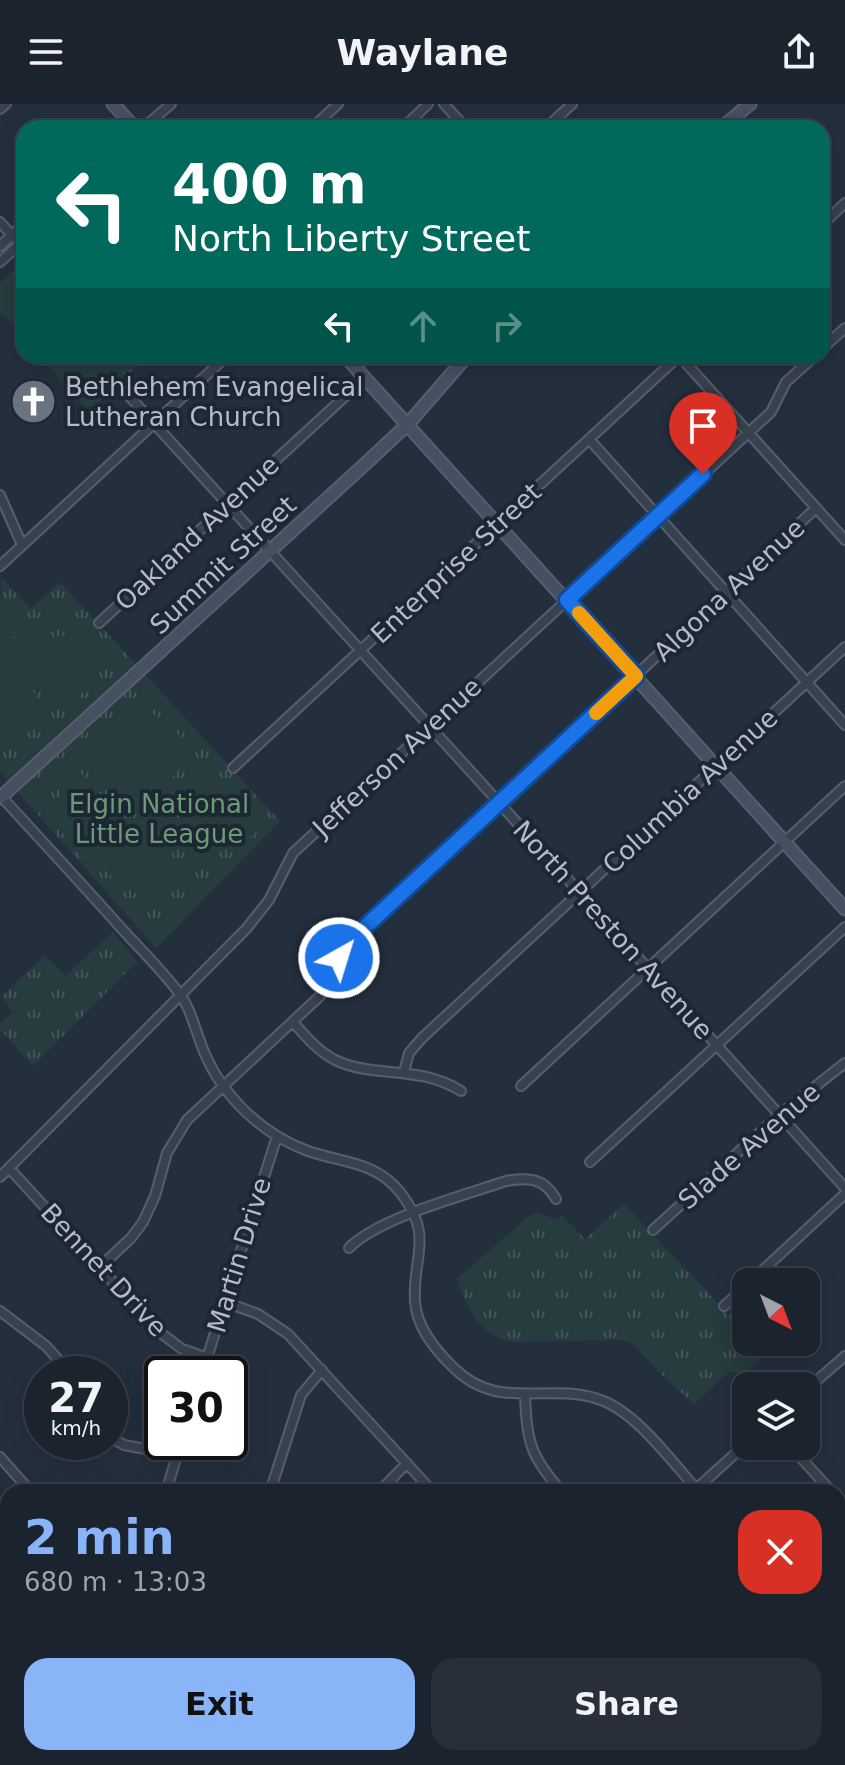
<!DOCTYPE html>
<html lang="en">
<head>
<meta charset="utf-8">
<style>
  body { margin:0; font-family:"DejaVu Sans",sans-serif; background:#282f3a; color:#f1f3f6; height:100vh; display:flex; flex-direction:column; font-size:30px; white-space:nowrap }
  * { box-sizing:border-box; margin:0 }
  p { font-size:26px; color:#a0a4aa }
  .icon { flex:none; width:44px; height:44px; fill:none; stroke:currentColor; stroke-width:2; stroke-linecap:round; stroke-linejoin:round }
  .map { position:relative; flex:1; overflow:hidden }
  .side { position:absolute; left:0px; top:1380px; width:846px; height:282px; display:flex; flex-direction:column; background:#1b232e; border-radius:24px 24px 0 0; box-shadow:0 4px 20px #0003,0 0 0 2px #39404a }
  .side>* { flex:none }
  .guide { position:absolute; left:16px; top:16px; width:814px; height:244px; border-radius:24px; box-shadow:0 4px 20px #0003,0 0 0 2px #39404a; background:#00695c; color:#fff; overflow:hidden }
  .needle { width:52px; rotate:138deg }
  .buttons { position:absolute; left:732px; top:1164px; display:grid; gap:16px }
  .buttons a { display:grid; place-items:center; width:88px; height:88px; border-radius:16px; background:#1b232e; box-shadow:0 4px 20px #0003,0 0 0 2px #39404a; font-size:40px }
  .speed { position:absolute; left:24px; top:1252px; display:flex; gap:16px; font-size:40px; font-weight:700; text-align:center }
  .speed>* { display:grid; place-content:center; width:104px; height:104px; border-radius:50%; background:#1b232e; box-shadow:0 4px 20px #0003,0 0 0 2px #39404a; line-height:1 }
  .speed small { font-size:20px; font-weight:400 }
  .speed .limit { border:4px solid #111; border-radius:12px; background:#fff; color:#111 }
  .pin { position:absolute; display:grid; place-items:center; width:68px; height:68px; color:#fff; margin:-82px -34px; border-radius:50% 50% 50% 0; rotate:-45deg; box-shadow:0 0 8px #0007 }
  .pin .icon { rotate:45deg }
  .me { position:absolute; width:88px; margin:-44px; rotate:39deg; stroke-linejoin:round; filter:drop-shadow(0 0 6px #0008) }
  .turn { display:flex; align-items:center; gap:28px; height:168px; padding:0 24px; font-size:36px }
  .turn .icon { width:104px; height:104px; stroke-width:2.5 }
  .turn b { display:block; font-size:56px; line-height:68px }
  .lanes { display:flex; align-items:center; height:76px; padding:0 24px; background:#0003; justify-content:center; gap:40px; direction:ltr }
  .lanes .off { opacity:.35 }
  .round { display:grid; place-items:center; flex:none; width:84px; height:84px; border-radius:24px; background:#282f3a }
  .headline { display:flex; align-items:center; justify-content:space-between; height:136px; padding:0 24px }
  h1 { font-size:48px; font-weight:600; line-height:60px; color:#8ab4f8 }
  .primary-button { display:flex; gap:16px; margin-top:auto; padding:16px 24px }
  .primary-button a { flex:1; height:92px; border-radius:24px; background:#8ab4f8; color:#111; font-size:32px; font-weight:600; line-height:92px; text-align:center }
  .primary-button a+a { background:#282f3a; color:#f1f3f6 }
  header { display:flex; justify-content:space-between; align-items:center; height:104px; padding:0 24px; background:#1b232e; font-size:36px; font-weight:600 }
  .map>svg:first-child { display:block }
  .grass { fill:url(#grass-tufts) }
  .pitch { fill:#263c3f }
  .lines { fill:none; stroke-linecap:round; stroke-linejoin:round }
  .minor-casing { stroke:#565f6c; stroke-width:12 }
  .tertiary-casing { stroke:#565f6c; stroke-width:13 }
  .secondary-casing { stroke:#565f6c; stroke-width:15 }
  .minor { stroke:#38414e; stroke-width:8 }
  .tertiary { stroke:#38414e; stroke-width:9 }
  .secondary { stroke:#465061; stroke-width:11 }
  .route-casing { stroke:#114b97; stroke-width:20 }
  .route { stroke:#1a73e8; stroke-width:14 }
  .slow { stroke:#f59e0b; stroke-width:14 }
  .labels { text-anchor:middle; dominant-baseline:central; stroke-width:8; stroke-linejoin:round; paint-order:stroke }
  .poi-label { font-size:26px; fill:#b4bcc9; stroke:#1d2633; text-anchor:start }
  .street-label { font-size:26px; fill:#b4bcc9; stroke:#1d2633 }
  .park-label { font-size:26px; fill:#6b9a76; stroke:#1d2633 }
</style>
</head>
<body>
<header><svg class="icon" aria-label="menu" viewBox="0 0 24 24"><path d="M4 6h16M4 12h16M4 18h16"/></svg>Waylane<svg class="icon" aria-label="share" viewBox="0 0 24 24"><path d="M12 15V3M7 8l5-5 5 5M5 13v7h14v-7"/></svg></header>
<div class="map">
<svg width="845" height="1661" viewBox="0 0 845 1661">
  <defs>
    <pattern id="grass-tufts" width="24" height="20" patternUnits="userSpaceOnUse" patternTransform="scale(2)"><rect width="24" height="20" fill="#263c3f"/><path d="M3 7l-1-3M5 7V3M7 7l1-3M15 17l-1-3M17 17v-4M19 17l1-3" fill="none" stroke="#435659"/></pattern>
  </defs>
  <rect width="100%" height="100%" fill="#242f3e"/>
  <!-- grass -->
  <path class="grass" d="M39,252h109l-59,55z
    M1,473l30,32 29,-27 220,239 -124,127 -156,-176z
    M113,828l24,30 -104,104 -33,-37v-5l13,-12 -12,-15 44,-42 20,21z
    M624,1100l122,129v9h9l11,12 -23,21 -13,-4 -36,33 -25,-22 -36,-38 -12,-4 -107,2c-33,-5 -47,-33 -57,-63l72,-63 8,-4 17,7 9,-2 22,22z"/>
  <!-- pitch -->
  <path class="pitch" d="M24,156v50l-13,13 -11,-12v-28z
    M45,252h77l-41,38z
    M0,492l26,28 -1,6 -25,16z
    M65,531l17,3 26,17c-42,65 -41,64 -87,2l32,-20z
    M0,548l32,36 5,12 -14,16 -23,11z
    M135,604l18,6 43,35 -55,65h-9l-59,-60 45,-40z
    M77,665l44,48 -1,7 -36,36c-30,-34 -41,-53 -7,-91z
    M207,672l22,7 15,17 7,2 17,20 -24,20 -10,-5 -8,-15 -14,14 -14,1 -34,-38c13,-14 23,-22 43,-23z
    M144,724l20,7 12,9c-8,19 -14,44 -34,53l-19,-11 -30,-26c12,-20 27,-32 51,-32z"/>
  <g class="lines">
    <defs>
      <path id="minor" d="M444,0l22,24
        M0,5l6,-5
        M143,24l28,-24
        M312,24l26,-24
        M403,24l25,-24
        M546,24l26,-24
        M0,118l20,22
        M822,121l23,-22
        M0,142l24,-22
        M0,158l24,-22
        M822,245l23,-21
        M676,252l8,5 161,179
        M130,293l363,399 352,392
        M589,335l256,286
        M0,391l22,50
        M0,462l227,-210
        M99,519l266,-245
        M233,664l446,-412
        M0,691c41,45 82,89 122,134 19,21 40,41 57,64 13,17 17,41 26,61 9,21 25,43 42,59 17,16 39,30 61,38 34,12 67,10 92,41 35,45 12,64 15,110 2,26 20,48 39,66 44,44 93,14 144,31 38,12 74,63 101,93
        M293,918c13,15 25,29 42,38 40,19 82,4 126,31
        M404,968l5,-19 13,-15 423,-391
        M521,982l324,-300
        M590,1058l255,-235
        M9,1064l149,163 24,18 26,9
        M0,1073l247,-249 22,-28 24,-47 478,-441 15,-30 29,-26
        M653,1126l126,-115 66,-52
        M349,1144c29,-30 116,-53 157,-67 23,-4 38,-3 50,18
        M100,1163l31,-29 12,-16 12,-26 12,-43 20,-33 133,-124 21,-42 12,-16 463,-430
        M750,1178l95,-88
        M225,1198l33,12 30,20 145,158
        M724,1202l22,-20
        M0,1207l46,35 25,28
        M202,1270l75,-238
        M806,1286l39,-34
        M525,1291c2,47 5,61 37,97
        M110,1333l14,8 53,10
        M790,1342l42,46
        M0,1353l31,35
        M696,1385l50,-45
        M166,1388l15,-50
        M270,1388l31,-97 21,-25
        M379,1388l28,-29
        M838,1395l7,8
        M838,1541l7,8
        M0,1552l8,1
        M21,1654l1,7
        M285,1654l6,7
        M440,1654l7,7
        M670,1654l16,7
        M812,1654l6,7
        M253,1661l7,-7
        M568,1661l8,-7"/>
      <path id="tertiary" d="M838,1533l7,-6
        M697,1661l7,-7"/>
      <path id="secondary" d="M113,0l22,24
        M721,24l29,-24
        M345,252l500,553
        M0,694l364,-333 44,-41 59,-68"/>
    </defs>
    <!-- minor casing -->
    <use href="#minor" class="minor-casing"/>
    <!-- tertiary casing -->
    <use href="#tertiary" class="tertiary-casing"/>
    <!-- secondary casing -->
    <use href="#secondary" class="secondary-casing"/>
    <!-- minor -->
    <use href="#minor" class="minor"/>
    <!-- tertiary -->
    <use href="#tertiary" class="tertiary"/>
    <!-- secondary -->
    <use href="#secondary" class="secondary"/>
  </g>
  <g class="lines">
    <defs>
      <path id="route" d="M339,854l7,-12 19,-19 271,-251 -69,-76 136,-126"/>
    </defs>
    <!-- route casing -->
    <use href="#route" class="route-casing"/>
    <!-- route -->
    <use href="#route" class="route"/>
    <!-- slow -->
    <path class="slow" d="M579,509l57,63 -40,37"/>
  </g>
  <!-- icons -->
  <defs>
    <symbol id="church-disc" viewBox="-11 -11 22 22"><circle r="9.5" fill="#6b7280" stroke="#1d2633"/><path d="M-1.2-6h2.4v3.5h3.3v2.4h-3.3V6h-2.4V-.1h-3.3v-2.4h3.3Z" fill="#fff"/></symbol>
  </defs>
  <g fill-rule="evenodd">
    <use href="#church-disc" x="8" y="272" width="51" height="51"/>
  </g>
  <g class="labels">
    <!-- poi labels -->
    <g class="poi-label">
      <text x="65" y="283">Bethlehem Evangelical<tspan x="65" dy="30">Lutheran Church</tspan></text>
    </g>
    <!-- street labels -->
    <g class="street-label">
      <text transform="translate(197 429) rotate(-43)">Oakland Avenue</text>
      <text transform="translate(456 459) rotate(-43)">Enterprise Street</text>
      <text transform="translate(223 461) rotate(-43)">Summit Street</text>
      <text transform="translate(729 486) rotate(-43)">Algona Avenue</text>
      <text transform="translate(397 653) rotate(-43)">Jefferson Avenue</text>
      <text transform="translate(690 687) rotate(-43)">Columbia Avenue</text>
      <text transform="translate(613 826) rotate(48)">North Preston Avenue</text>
      <text transform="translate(749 1042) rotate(-41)">Slade Avenue</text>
      <text transform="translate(239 1151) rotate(-73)">Martin Drive</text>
      <text transform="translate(104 1166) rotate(47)">Bennet Drive</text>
    </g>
    <!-- park labels -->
    <g class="park-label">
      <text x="159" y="700">Elgin National<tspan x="159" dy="30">Little League</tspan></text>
    </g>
  </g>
</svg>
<div class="buttons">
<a><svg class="needle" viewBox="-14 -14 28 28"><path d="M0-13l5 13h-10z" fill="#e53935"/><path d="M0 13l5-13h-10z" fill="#a0a4aa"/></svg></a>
<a><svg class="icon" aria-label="layers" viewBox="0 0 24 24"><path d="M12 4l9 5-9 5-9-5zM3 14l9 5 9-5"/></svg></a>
</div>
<div class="speed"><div>27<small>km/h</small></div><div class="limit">30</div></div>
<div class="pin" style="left:703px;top:370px;background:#d93025"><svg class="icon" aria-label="arrive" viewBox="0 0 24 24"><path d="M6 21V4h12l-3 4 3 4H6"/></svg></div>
<svg class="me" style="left:339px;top:854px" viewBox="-20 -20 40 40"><circle r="17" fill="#1a73e8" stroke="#fff" stroke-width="3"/><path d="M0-11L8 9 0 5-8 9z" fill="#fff"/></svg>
<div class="guide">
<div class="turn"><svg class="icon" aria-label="left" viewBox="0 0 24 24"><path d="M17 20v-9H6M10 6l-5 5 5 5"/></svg><div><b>400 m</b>North Liberty Street</div></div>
<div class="lanes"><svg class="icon" aria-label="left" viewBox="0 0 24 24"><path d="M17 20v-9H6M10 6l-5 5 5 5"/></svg><svg class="icon off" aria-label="ahead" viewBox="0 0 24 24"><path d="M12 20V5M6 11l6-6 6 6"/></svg><svg class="icon off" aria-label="right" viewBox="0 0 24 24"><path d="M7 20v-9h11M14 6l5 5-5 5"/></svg></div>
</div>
<section class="side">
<div class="headline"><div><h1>2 min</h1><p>680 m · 13:03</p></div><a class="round" style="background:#d93025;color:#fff"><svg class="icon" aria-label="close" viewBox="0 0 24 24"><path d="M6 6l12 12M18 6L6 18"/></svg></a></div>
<div class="primary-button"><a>Exit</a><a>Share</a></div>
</section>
</div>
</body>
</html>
